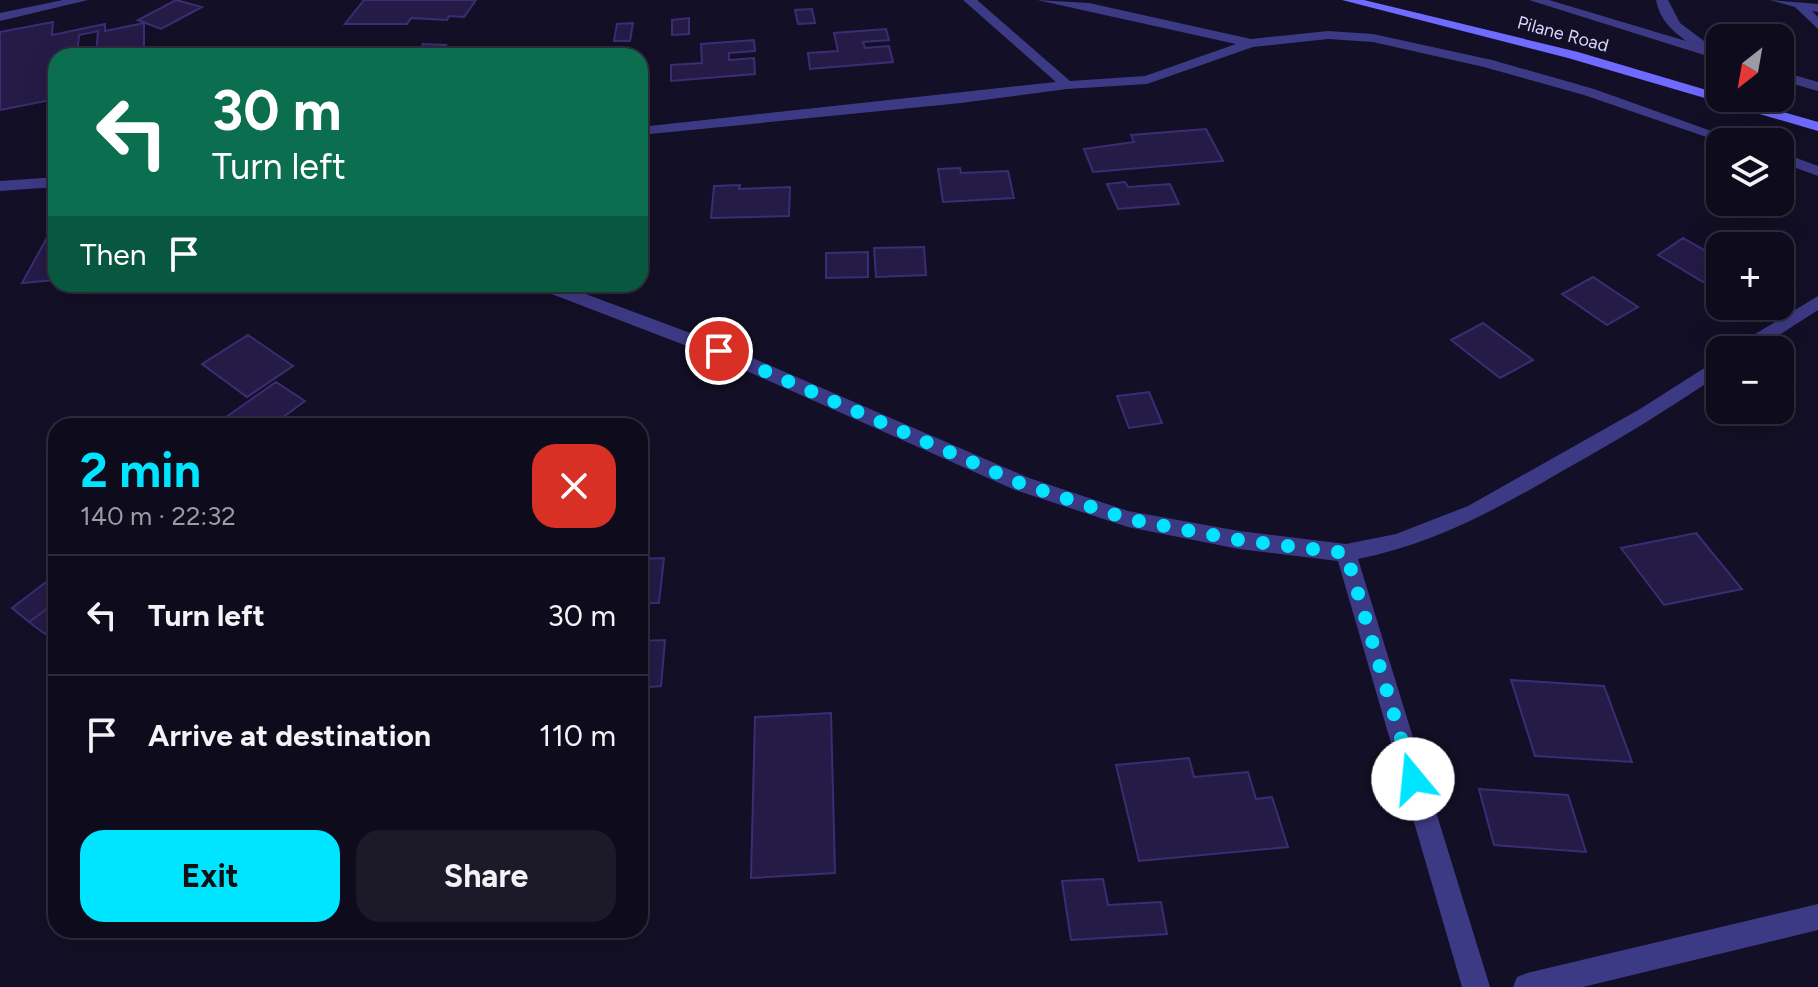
<!DOCTYPE html>
<html lang="en">
<head>
<meta charset="utf-8">
<style>
  body { margin:0; font-family:Figtree,sans-serif; background:#1c1929; color:#f1f3f6; height:100vh; display:flex; flex-direction:column; font-size:30px; white-space:nowrap }
  * { box-sizing:border-box; margin:0 }
  p { font-size:26px; color:#9b9ba3 }
  .icon { flex:none; width:44px; height:44px; fill:none; stroke:currentColor; stroke-width:2; stroke-linecap:round; stroke-linejoin:round }
  .map { position:relative; flex:1; overflow:hidden }
  .sheet { position:absolute; left:48px; top:418px; width:600px; height:520px; display:flex; flex-direction:column; background:#0e0b1c; border-radius:24px; box-shadow:0 8px 32px #0002,0 0 0 2px #2e2b3b }
  .sheet>* { flex:none }
  .hud { position:absolute; left:48px; top:48px; width:600px; height:244px; border-radius:24px; box-shadow:0 8px 32px #0002,0 0 0 2px #2e2b3b; background:#0b6e4f; color:#fff; overflow:hidden }
  .needle { width:52px; rotate:211deg }
  .buttons { position:absolute; left:1706px; top:24px; display:grid; gap:16px }
  .buttons a { display:grid; place-items:center; width:88px; height:88px; border-radius:16px; background:#0e0b1c; box-shadow:0 8px 32px #0002,0 0 0 2px #2e2b3b; font-size:40px }
  .pin { position:absolute; display:grid; place-items:center; width:68px; height:68px; color:#fff; margin:-34px; border:4px solid #fff; border-radius:50%; box-shadow:0 2px 8px #0007 }
  .me { position:absolute; width:88px; margin:-44px; rotate:343deg; stroke-linejoin:round; filter:drop-shadow(0 0 6px #0008) }
  .turn { display:flex; align-items:center; gap:28px; height:168px; padding:0 32px; font-size:36px }
  .turn .icon { width:104px; height:104px; stroke-width:2.5 }
  .turn b { display:block; font-size:56px; line-height:68px }
  .then { display:flex; align-items:center; height:76px; padding:0 32px; background:#0003; gap:16px; font-size:30px }
  .round { display:grid; place-items:center; flex:none; width:84px; height:84px; border-radius:24px; background:#1c1929 }
  .headline { display:flex; align-items:center; justify-content:space-between; height:136px; padding:0 32px }
  h1 { font-size:48px; font-weight:700; line-height:60px; color:#00e5ff }
  .button { display:flex; gap:16px; margin-top:auto; padding:16px 32px }
  .button a { flex:1; height:92px; border-radius:24px; background:#00e5ff; color:#111; font-size:32px; font-weight:700; line-height:92px; text-align:center }
  .button a+a { background:#1c1929; color:#f1f3f6 }
  ul { padding:0; list-style:none }
  li { display:flex; align-items:center; gap:24px; height:120px; padding:0 32px; border-top:2px solid #2e2b3b }
  li div { flex:1 }
  li b { display:block; font-size:30px }
  li em { font-style:normal }
  .map>svg:first-child { display:block }
  .building { fill:#241b47; stroke:#3b2d73; stroke-width:2 }
  .lines { fill:none; stroke-linecap:round; stroke-linejoin:round }
  .service { fill:#3d3a85; fill-rule:evenodd }
  .minor { fill:#3d3a85; fill-rule:evenodd }
  .secondary { fill:#6f6bff; fill-rule:evenodd }
  .route { stroke:#00e5ff; stroke-width:14; stroke-dasharray:0 25.2 }
  .labels { text-anchor:middle; dominant-baseline:central; stroke-width:8; stroke-linejoin:round; paint-order:stroke }
  .far-street-label { font-size:18px; fill:#d9d4ff; stroke:#130f26 }
</style>
</head>
<body>
<div class="map">
<svg width="1818" height="987" viewBox="0 0 1818 987">
  <rect width="100%" height="100%" fill="#130f26"/>
  <!-- building -->
  <path class="building" d="M176,0l26,7 -41,22 -23,-9z
    M364,0h112l-12,17 -15,-1 -2,4 -36,-2 -4,6h-62z
    M812,9l3,14 -17,1 -3,-14z
    M689,18v16l-17,1v-15z
    M53,22l-1,13 53,-11v7l39,-8v30l-48,3 2,-25 -19,4 -2,21h-21v43l-56,11v-78z
    M633,23l-3,18h-16l3,-17z
    M886,29l3,11 -26,2 2,6 24,-2 4,16 -83,7 -2,-16 30,-2 -4,-18z
    M754,40l1,11 -26,2v7l25,-2 1,16 -84,7v-16l31,-2 -1,-19z
    M423,44l23,1 -7,11h-129l3,-4h13l4,-5 91,1z
    M473,50l64,1 -2,5h-65z
    M1206,129l17,32 -130,11 -9,-23 50,-7 -3,-7z
    M960,168l1,5 47,-2 6,27 -71,4 -5,-33z
    M1125,182l3,5 42,-3 9,20 -61,5 -11,-25z
    M740,185l-1,4 51,-2 -1,29 -78,2 3,-32z
    M56,233l-1,47 -33,3 27,-49z
    M1683,238l37,21v11l-17,12 -45,-27z
    M924,247l2,28 -50,2 -2,-29z
    M868,252v25l-42,1v-25z
    M1593,277l45,30 -31,18 -45,-31z
    M1483,323l50,37 -33,18 -49,-38z
    M248,335l45,31 -46,31 -45,-33z
    M276,382l29,19 -34,25 -55,-2z
    M1149,392l13,31 -33,5 -12,-32z
    M1696,533l46,56 -78,16 -43,-57z
    M664,558l-5,45h-19v-44z
    M50,579l6,4v19l-27,20 -17,-14z
    M48,608l8,7v10l-11,9 -16,-12z
    M665,640l-4,46 -21,2v-47z
    M1511,680l93,6 28,76 -97,-6z
    M831,713l4,160 -84,5 4,-161z
    M1189,758l5,19 54,-5 8,27 16,-2 16,50 -149,14 -23,-96z
    M1479,789l89,6 18,57 -92,-7z
    M1103,879l5,26 53,-3 6,32 -96,6 -9,-59z"/>
  <g class="lines">
    <!-- service -->
    <path class="service" d="M63,0h25l-88,21v-8z"/>
    <!-- minor -->
    <path class="minor" d="M963,0h14l93,81 75,-5 91,-32 -199,-44 52,3 162,36 77,-8 45,3 119,26 102,29 148,53h-21l-137,-47 -100,-28 -111,-25 -45,-3 -75,8 -106,37 -80,5 -106,14 -321,32v-8l416,-45z
      M1529,0h20l137,41c-15,-11 -27,-23 -30,-41h12l12,23 24,18v6l16,5v8z
      M1770,0l48,4v8l-6,-1 6,6v12l-23,-22z
      M1780,71l38,11v9l-38,-11z
      M1780,152l38,14v10l-38,-14z
      M56,177v10l-56,4v-10z
      M534,284h25l166,62 304,132 99,33 111,20 107,13 50,-10 72,-28 172,-97 80,-51v16c-51,35 -102,66 -156,96 -67,39 -128,73 -206,89l132,428h-28l-124,-426 -99,-12 -111,-22 -113,-37 -302,-134 -177,-68z
      M1818,296v14l-62,40h-22l3,-5z
      M1818,904v26l-235,57h-70l4,-10 10,-4z"/>
    <!-- secondary -->
    <path class="secondary" d="M1342,0h22l214,52 142,42v4h15l83,24v9l-250,-73z"/>
  </g>
  <g class="lines">
    <!-- route -->
    <path class="route" d="M719,351l303,133 106,35 111,21 107,13 67,226"/>
  </g>
  <g class="labels">
    <!-- far-street labels -->
    <g class="far-street-label">
      <text transform="translate(1563 34) rotate(15)">Pilane Road</text>
    </g>
  </g>
</svg>
<div class="buttons">
<a><svg class="needle" viewBox="-14 -14 28 28"><path d="M0-13l5 13h-10z" fill="#e53935"/><path d="M0 13l5-13h-10z" fill="#9b9ba3"/></svg></a>
<a><svg class="icon" aria-label="layers" viewBox="0 0 24 24"><path d="M12 4l9 5-9 5-9-5zM3 14l9 5 9-5"/></svg></a>
<a>+</a>
<a>−</a>
</div>
<div class="pin" style="left:719px;top:351px;background:#d93025"><svg class="icon" aria-label="arrive" viewBox="0 0 24 24"><path d="M6 21V4h12l-3 4 3 4H6"/></svg></div>
<svg class="me" style="left:1413px;top:779px" viewBox="-20 -20 40 40"><circle r="19" fill="#fff"/><path d="M0-13L10 11 0 6-10 11z" fill="#00e5ff"/></svg>
<div class="hud">
<div class="turn"><svg class="icon" aria-label="left" viewBox="0 0 24 24"><path d="M17 20v-9H6M10 6l-5 5 5 5"/></svg><div><b>30 m</b>Turn left</div></div>
<div class="then">Then<svg class="icon" aria-label="arrive" viewBox="0 0 24 24"><path d="M6 21V4h12l-3 4 3 4H6"/></svg></div>
</div>
<section class="sheet">
<div class="headline"><div><h1>2 min</h1><p>140 m · 22:32</p></div><a class="round" style="background:#d93025;color:#fff"><svg class="icon" aria-label="close" viewBox="0 0 24 24"><path d="M6 6l12 12M18 6L6 18"/></svg></a></div>
<ul>
<li><svg class="icon" aria-label="left" viewBox="0 0 24 24"><path d="M17 20v-9H6M10 6l-5 5 5 5"/></svg><div><b>Turn left</b></div><em>30 m</em></li>
<li><svg class="icon" aria-label="arrive" viewBox="0 0 24 24"><path d="M6 21V4h12l-3 4 3 4H6"/></svg><div><b>Arrive at destination</b></div><em>110 m</em></li>
</ul>
<div class="button"><a>Exit</a><a>Share</a></div>
</section>
</div>
</body>
</html>
